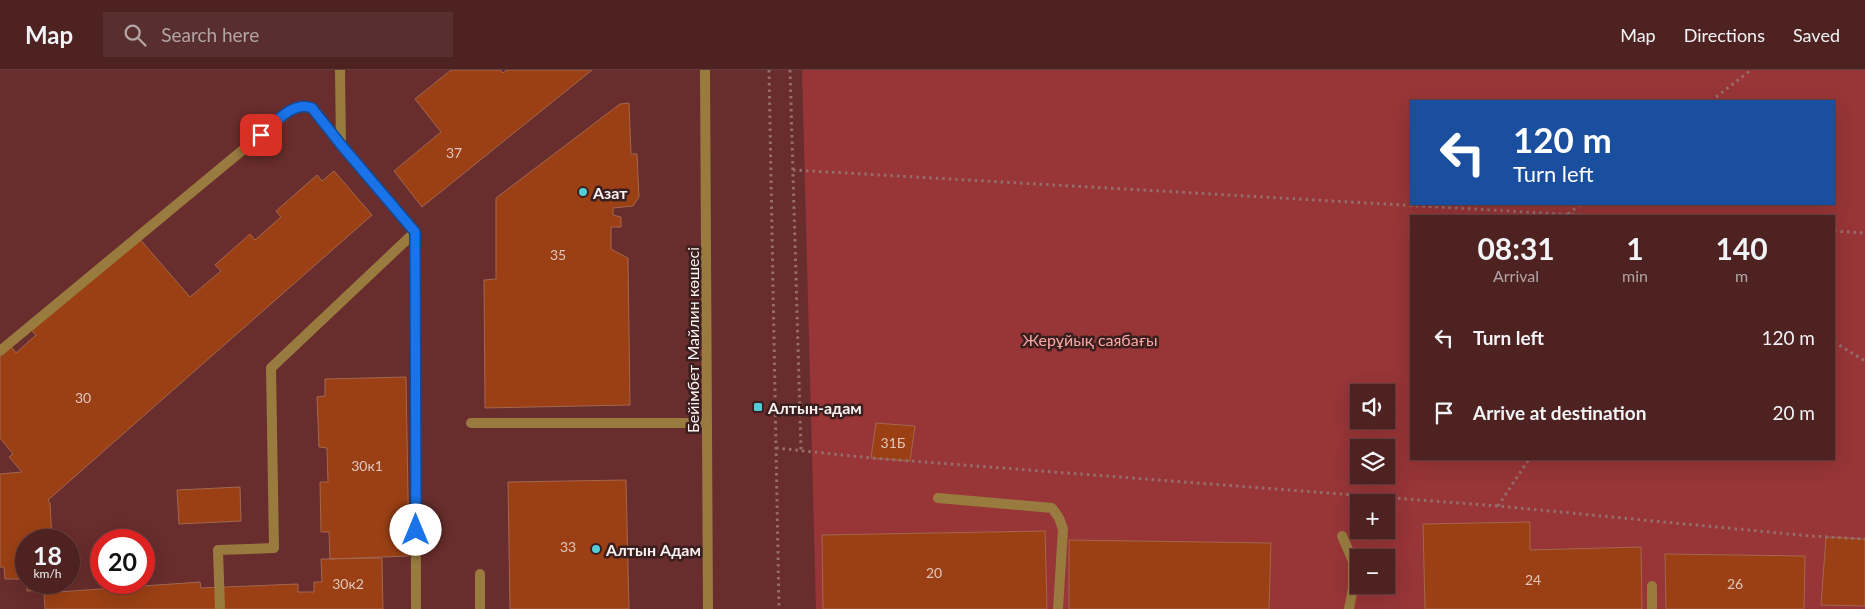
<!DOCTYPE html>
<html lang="en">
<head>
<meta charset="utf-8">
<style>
  body { margin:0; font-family:Lato,sans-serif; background:#582f2e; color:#f1f3f6; height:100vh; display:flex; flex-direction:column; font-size:19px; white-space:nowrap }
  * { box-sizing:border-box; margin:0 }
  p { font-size:16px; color:#b3a4a5 }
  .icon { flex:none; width:28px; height:28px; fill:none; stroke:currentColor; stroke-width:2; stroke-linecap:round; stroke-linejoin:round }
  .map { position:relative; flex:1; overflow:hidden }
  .sheet { position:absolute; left:1410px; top:145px; width:425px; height:245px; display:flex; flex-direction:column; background:#4e2221; border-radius:0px; box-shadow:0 5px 20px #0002,0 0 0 1px #653f3f }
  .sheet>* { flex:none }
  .banner { position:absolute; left:1410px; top:30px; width:425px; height:105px; border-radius:0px; box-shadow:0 5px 20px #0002,0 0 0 1px #653f3f; background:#1a4fa0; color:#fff; overflow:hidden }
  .buttons { position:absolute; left:1350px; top:314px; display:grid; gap:10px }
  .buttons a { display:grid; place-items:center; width:45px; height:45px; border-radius:0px; background:#4e2221; box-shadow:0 5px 20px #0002,0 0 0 1px #653f3f; font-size:25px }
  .speed { position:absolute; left:15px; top:459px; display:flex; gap:10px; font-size:25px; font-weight:700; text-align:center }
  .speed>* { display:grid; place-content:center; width:65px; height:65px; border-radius:50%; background:#4e2221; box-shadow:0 5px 20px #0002,0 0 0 1px #653f3f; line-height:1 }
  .speed small { font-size:12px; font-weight:400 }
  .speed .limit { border:8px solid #d22; background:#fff; color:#111 }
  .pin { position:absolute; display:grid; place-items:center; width:42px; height:42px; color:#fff; margin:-21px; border-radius:10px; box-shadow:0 2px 8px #0006 }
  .me { position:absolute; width:55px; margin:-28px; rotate:0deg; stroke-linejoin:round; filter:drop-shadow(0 0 4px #0008) }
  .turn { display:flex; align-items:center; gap:18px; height:105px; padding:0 20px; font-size:22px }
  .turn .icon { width:65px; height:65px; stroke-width:2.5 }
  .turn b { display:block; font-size:35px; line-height:42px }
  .eta { display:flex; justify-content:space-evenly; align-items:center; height:85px; text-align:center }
  .eta b { font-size:30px; font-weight:700; line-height:35px }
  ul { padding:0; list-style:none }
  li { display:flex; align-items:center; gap:15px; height:75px; padding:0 20px }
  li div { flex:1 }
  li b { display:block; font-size:19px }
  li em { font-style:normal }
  header { display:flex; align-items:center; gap:30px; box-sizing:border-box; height:70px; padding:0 25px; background:#4e2221; border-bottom:1px solid #653f3f }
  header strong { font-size:24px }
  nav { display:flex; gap:28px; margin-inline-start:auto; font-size:18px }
  .search { width:350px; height:45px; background:#582f2e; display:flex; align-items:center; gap:12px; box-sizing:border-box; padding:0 18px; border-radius:0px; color:#b3a4a5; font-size:19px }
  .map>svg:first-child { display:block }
  .green { fill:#973537; fill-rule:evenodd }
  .building { fill:#9b4015; stroke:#a3674f }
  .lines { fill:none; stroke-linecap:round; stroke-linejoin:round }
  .path { stroke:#976d6c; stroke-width:3; stroke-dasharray:2.5 4; stroke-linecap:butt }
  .service { stroke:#997b40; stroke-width:10 }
  .tertiary { stroke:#997b40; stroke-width:10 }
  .route-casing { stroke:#114b97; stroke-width:12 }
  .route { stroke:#1a73e8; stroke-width:9 }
  .poi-dot { fill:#52ccd5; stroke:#3b1f1e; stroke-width:2 }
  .labels { text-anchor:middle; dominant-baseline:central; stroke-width:5; stroke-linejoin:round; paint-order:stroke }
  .number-label { font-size:14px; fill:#e2c6bb }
  .poi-label { font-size:16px; font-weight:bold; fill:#faf2f2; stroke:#3b1f1e; text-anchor:start }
  .park-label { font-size:16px; fill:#f9a8a4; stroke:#3b1f1e }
  .street-label { font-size:16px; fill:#faf2f2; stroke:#3b1f1e }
</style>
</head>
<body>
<header>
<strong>Map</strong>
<div class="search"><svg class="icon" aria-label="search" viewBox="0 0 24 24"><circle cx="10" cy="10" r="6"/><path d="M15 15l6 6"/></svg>Search here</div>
<nav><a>Map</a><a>Directions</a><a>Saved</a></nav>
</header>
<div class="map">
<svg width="1865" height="539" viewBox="0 0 1865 539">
  <rect width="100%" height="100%" fill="#682d2c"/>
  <!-- green -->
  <path class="green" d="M802,0h1063v539h-1049zM1411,31h423v103h-423zM1411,146h423v243h-423zM1359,322h27v28h-27zM1359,378h27v27h-27zM1359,432h27v28h-27zM1359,488h27v27h-27z"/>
  <!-- building -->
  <path class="building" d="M451,0h49l3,3 4,-3h85l-170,137 -28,-36 47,-39 -26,-33z
    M629,33l2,51h6l2,43 -6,9 -20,2v7l8,2v10h-10v22l17,9 2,147 -145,3 -1,-128 12,-1v-81l124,-94z
    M334,101l38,44 -324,285 2,3 2,37h-26v39h-21l-1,-12h-4v-93l22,-2 -13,-15 4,-3 -13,-16v-83l11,-9 5,7 20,-18 -6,-6 108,-92 52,60 31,-26 -6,-6 35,-31 5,6 26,-23 -5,-6 41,-36 5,6z
    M406,307l3,179 -79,3 -1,-27h-8l-1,-50h8l-1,-34 -8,-1 -2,-50 8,-1v-17z
    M876,353l39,3 -5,35 -39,-3z
    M626,410l3,129h-119l-2,-127z
    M240,417l1,34 -62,3 -2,-34z
    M1530,452v28l111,-3 1,62h-217l-2,-85z
    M1045,461l2,78h-224l-1,-74z
    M1826,467l39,2v67l-44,-1z
    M1069,470l202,3 -2,66h-200z
    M1665,484l140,2 -1,53h-138z
    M382,488l1,51h-338l-1,-16 156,-11 1,6 97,-4v8h16v-10h8l-1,-23z
    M27,512h19v8l-19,1z"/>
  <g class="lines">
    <!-- path -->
    <path class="path" d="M769,0l10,539
      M790,0l11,380
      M1711,31l40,-31
      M793,100l802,46
      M1568,144l13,-10
      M1834,161l31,2
      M1834,272l31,19
      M776,378l95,10 627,48 312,30 55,3
      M1498,436l31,-47"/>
    <!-- service -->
    <path class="service" d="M340,0l1,76
      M0,281l291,-241 10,-4 11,2 29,38 74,86
      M471,353h236
      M938,428l114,10 7,10 4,11 -5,80
      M1342,466l11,25v27l-4,21
      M480,504v35
      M1652,516v23
      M220,539l-2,-59 56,-2 -3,-180 144,-136 1,377"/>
    <!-- tertiary -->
    <path class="tertiary" d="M705,0l3,539"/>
  </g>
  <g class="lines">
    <defs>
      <path id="route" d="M261,65c13,-11 32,-35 51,-27l30,38 73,86 1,298"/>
    </defs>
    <!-- route casing -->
    <use href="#route" class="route-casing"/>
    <!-- route -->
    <use href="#route" class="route"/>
  </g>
  <!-- markers -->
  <g class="poi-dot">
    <circle cx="583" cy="122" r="5"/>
    <rect x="753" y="332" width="10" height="10" rx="2.5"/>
    <circle cx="596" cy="479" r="5"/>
  </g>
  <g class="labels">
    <!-- number labels -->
    <g class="number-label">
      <text x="454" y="82">37</text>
      <text x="558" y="184">35</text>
      <text x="83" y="327">30</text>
      <text x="893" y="372">31Б</text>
      <text x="367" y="395">30к1</text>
      <text x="568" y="476">33</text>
      <text x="934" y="502">20</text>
      <text x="1533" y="509">24</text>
      <text x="348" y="513">30к2</text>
      <text x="1735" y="513">26</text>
    </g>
    <!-- poi labels -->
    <g class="poi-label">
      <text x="593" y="122">Азат</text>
      <text x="768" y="337">Алтын-адам</text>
      <text x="606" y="479">Алтын Адам</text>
    </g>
    <!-- park labels -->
    <g class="park-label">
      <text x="1090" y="269">Жерұйық саябағы</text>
    </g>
    <!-- street labels -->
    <g class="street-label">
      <text transform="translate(692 270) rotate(-90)">Бейімбет Майлин көшесі</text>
    </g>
  </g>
</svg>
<div class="buttons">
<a><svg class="icon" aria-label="sound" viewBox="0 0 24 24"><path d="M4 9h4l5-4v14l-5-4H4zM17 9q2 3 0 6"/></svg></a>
<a><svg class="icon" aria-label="layers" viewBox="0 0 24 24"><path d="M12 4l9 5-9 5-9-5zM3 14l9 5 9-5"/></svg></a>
<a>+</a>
<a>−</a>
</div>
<div class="speed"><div>18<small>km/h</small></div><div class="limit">20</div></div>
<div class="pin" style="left:261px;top:65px;background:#d93025"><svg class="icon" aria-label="arrive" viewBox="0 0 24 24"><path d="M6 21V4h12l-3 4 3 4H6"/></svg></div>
<svg class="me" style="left:416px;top:460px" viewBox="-20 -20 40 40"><circle r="19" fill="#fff"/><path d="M0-13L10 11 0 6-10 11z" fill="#1a73e8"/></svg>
<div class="banner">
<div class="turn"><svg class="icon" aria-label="left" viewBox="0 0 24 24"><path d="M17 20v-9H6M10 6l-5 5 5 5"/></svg><div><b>120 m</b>Turn left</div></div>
</div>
<section class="sheet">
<div class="eta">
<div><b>08:31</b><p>Arrival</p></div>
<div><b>1</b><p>min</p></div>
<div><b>140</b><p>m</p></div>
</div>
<ul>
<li><svg class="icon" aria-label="left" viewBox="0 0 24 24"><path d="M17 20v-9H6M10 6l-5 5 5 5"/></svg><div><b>Turn left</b></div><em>120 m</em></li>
<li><svg class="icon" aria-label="arrive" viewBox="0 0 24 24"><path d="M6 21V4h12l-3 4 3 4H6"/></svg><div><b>Arrive at destination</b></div><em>20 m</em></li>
</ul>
</section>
</div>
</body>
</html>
